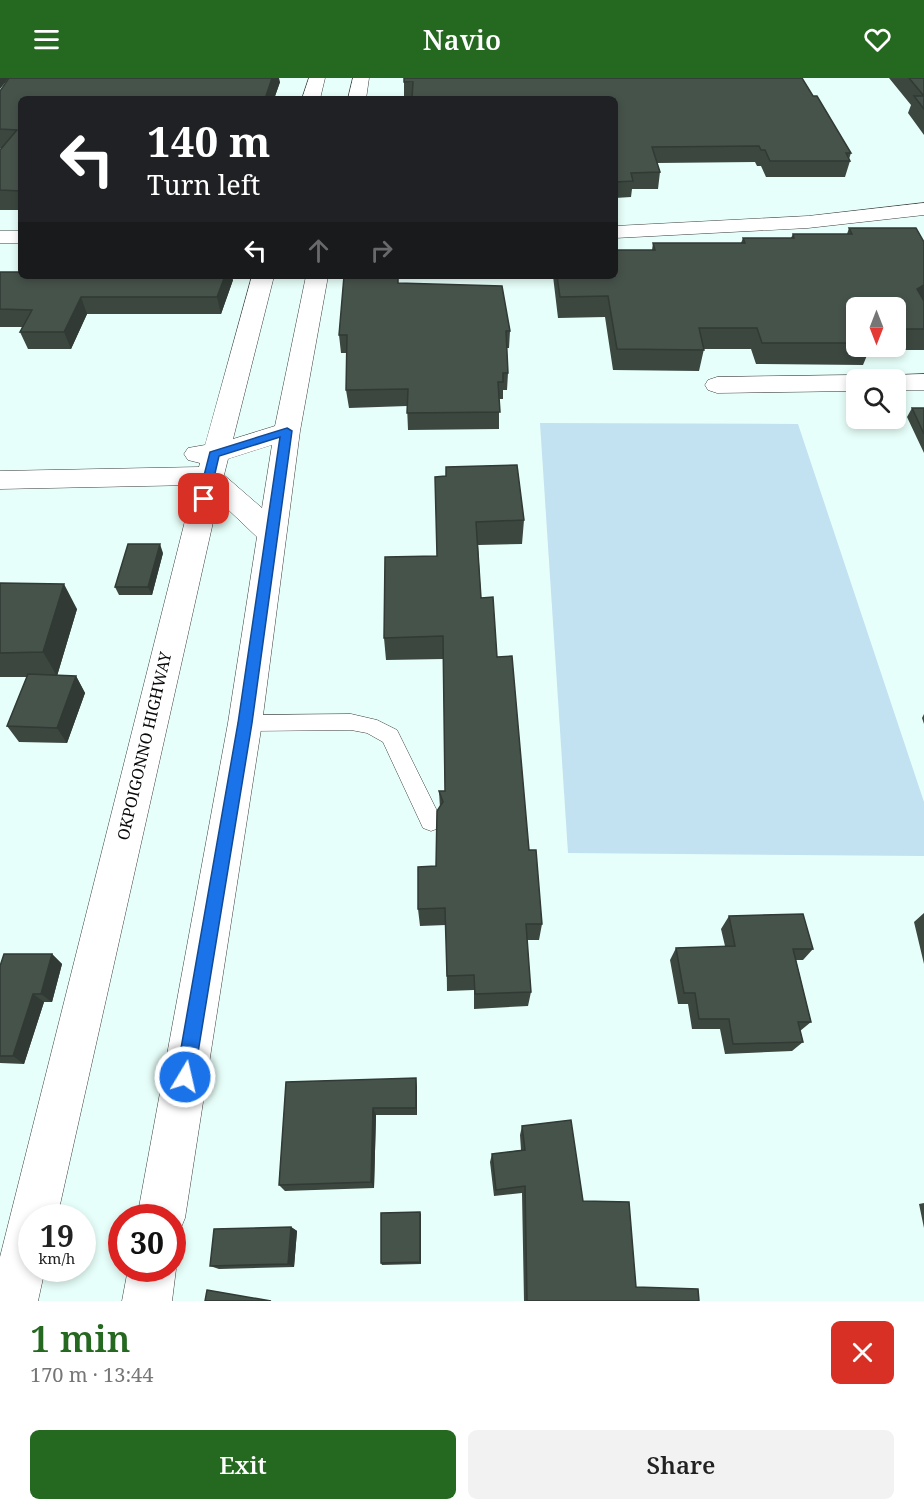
<!DOCTYPE html>
<html lang="en">
<head>
<meta charset="utf-8">
<style>
  body { margin:0; font-family:"Noto Serif",serif; background:#f2f2f2; color:#222; height:100vh; display:flex; flex-direction:column; font-size:22px; white-space:nowrap }
  * { box-sizing:border-box; margin:0 }
  p { font-size:20px; color:#767676 }
  .icon { flex:none; width:33px; height:33px; fill:none; stroke:currentColor; stroke-width:2; stroke-linecap:round; stroke-linejoin:round }
  .map { position:relative; height:1223px; overflow:hidden }
  .sheet { display:flex; flex-direction:column; background:#fff; flex:1 }
  .sheet>* { flex:none }
  .guide { position:absolute; left:18px; top:18px; width:600px; height:183px; border-radius:9px; box-shadow:0 3px 9px #0003; background:#202124; color:#fff; overflow:hidden }
  .needle { width:39px; rotate:180deg }
  .tools { position:absolute; left:846px; top:219px; display:grid; gap:12px }
  .tools a { display:grid; place-items:center; width:60px; height:60px; border-radius:9px; background:#fff; box-shadow:0 3px 9px #0003; font-size:30px }
  .speed { position:absolute; left:18px; top:1126px; display:flex; gap:12px; font-size:30px; font-weight:700; text-align:center }
  .speed>* { display:grid; place-content:center; width:78px; height:78px; border-radius:50%; background:#fff; box-shadow:0 3px 9px #0003; line-height:1 }
  .speed small { font-size:15px; font-weight:400 }
  .speed .limit { border:9px solid #d22; background:#fff; color:#111 }
  .pin { position:absolute; display:grid; place-items:center; width:51px; height:51px; color:#fff; margin:-26px; border-radius:12px; box-shadow:0 3px 9px #0006 }
  .me { position:absolute; width:66px; margin:-33px; rotate:9deg; stroke-linejoin:round; filter:drop-shadow(0 0 4px #0008) }
  .turn { display:flex; align-items:center; gap:21px; height:126px; padding:0 30px; font-size:27px }
  .turn .icon { width:78px; height:78px; stroke-width:2.5 }
  .turn b { display:block; font-size:42px; line-height:51px }
  .lanes { display:flex; align-items:center; height:57px; padding:0 30px; background:#0003; justify-content:center; gap:30px; direction:ltr }
  .lanes .off { opacity:.35 }
  .round { display:grid; place-items:center; flex:none; width:63px; height:63px; border-radius:9px; background:#f2f2f2 }
  .summary { display:flex; align-items:center; justify-content:space-between; height:102px; padding:0 30px }
  h1 { font-size:36px; font-weight:600; line-height:45px; color:#256820 }
  .action { display:flex; gap:12px; margin-top:auto; padding:12px 30px }
  .action a { flex:1; height:69px; border-radius:9px; background:#256820; color:#fff; font-size:24px; font-weight:600; line-height:69px; text-align:center }
  .action a+a { background:#f2f2f2; color:#222 }
  header { display:flex; justify-content:space-between; align-items:center; height:78px; padding:0 30px; background:#256820; color:#fff; font-size:27px; font-weight:600 }
  .map>svg:first-child { display:block }
  .pitch { fill:#c2e1f1 }
  .lines { fill:none; stroke-linecap:round; stroke-linejoin:round }
  .service-casing { stroke:#3d3d3d; stroke-width:1 }
  .minor-casing { stroke:#3d3d3d; stroke-width:1 }
  .service { fill:#fff; fill-rule:evenodd }
  .minor { fill:#fff; fill-rule:evenodd }
  .wall { fill:#3c4740; fill-rule:evenodd }
  .shaded-wall { fill:#313a34 }
  .building { fill:#46534b; stroke:#313a34; stroke-width:1.5 }
  .route { fill:#1a73e8; stroke:#114b97; stroke-width:1.5 }
  .labels { text-anchor:middle; dominant-baseline:central; stroke-width:6; stroke-linejoin:round; paint-order:stroke }
  .street-label { font-size:16px; fill:#0a0a0a; stroke:#fff }
</style>
</head>
<body>
<header><svg class="icon" aria-label="menu" viewBox="0 0 24 24"><path d="M4 6h16M4 12h16M4 18h16"/></svg>Navio<svg class="icon" aria-label="heart" viewBox="0 0 24 24"><path d="M12 20l-8-8c-3-5 5-10 8-4 3-6 11-1 8 4z"/></svg></header>
<div class="map">
<svg width="924" height="1223" viewBox="0 0 924 1223">
  <rect width="100%" height="100%" fill="#e7fffa"/>
  <!-- pitch -->
  <path class="pitch" d="M540,345l258,1 126,378v54l-356,-3z"/>
  <g class="lines">
    <defs>
      <path id="service" d="M351,636l26,6 20,10 45,91 -3,7 -8,3 -8,-3 -40,-86 -16,-9 -16,-3 -106,1 -7,-2 -3,-6 3,-6 7,-2z"/>
      <path id="minor" d="M309,0h16l-5,21h-18z
        M353,0h16l-3,21h-18z
        M924,125v12l-116,13 -193,10v-12l193,-10z
        M0,153h21v12h-21z
        M252,198h22l-41,163 42,-13 31,-150h22l-28,155 -38,292 -77,495 -7,17 -6,2v-19h-35l91,-495 29,-186 -39,-37 -161,718h-25v51h13l-7,32h-38v-44l194,-772 -194,4v-18l199,-4 1,-4 -12,-3 -4,-6 4,-6 17,-3zM272,367l-10,63 -38,-33 4,-16z
        M924,296v16h-28v-10h-10l10,-5z
        M856,297l10,5h-10v11l-139,2 -9,-3 -3,-5 3,-5 9,-3z
        M172,1182l4,9 -4,32h-50l6,-32h44z"/>
    </defs>
    <!-- service casing -->
    <use href="#service" class="service-casing"/>
    <!-- minor casing -->
    <use href="#minor" class="minor-casing"/>
    <!-- service -->
    <use href="#service" class="service"/>
    <!-- minor -->
    <use href="#minor" class="minor"/>
  </g>
  <!-- wall -->
  <path class="wall" d="M889,0h35v57l-16,-22 3,-8z
    M280,4l-6,17h-253v111h-21v-60l1,-2h-1v-57z
    M404,4l409,14 38,57 -2,6 1,2 -5,16h-79l-5,-11h-4l-2,-4 -98,1 3,9 -2,17h-26l-1,8 -16,1v-99l-211,-2z
    M849,150l75,14v108h-52l-1,3h-3l-5,12 -107,-1 -5,-15h-47l-5,22 -86,-1 -8,-53 -47,1 -5,-42h62l37,-26 1,-7h88l2,-5h48l2,-4h54zM856,230h40v38h-40z
    M0,194l233,8 -12,34h-134l-16,35h-43l-8,-17 2,-5h-22z
    M399,205l111,48 -1,17h-3l2,25 -1,17h-4v9h-4v30l-91,1 -1,-24 -58,2 -3,-18 1,-37h-6l-2,-18z
    M912,330h12v45l-17,-36z
    M446,398l78,44 -2,24 -44,1 3,53 16,59 32,193 13,74 -3,16h-12l4,52 -3,14 -54,3v-19l-27,1 -1,-66 -26,1 -2,-17 18,-43 4,-58 -1,-17h6l-1,-132 -58,1 -2,-22 53,-82z
    M163,475l-11,42h-33l-4,-8z
    M0,505l77,26 -20,67h19l9,17 -18,50 -48,-1 -12,-16 20,-49h-27z
    M924,636v10l-2,-6z
    M924,835v51l-10,-42z
    M729,838l84,33 -10,11h-7l15,62 -11,9 3,11 -11,9 -67,3 -5,-25h-28l-4,-25h-10l-8,-44 6,-12 49,-2 -4,-17z
    M52,876l10,10 -10,38h-8l-20,62 -24,-1v-97z
    M286,1004l131,5v28h-41l-2,73 -89,3 -6,-6z
    M522,1048l61,75 53,86 63,14h-175l-2,-108 -28,3 -4,-34 2,-8 29,-4 -1,-15z
    M924,1125v25l-5,-24z
    M420,1134l1,52 -39,1 -1,-2z
    M291,1149l6,4 -3,36 -75,2 -9,-3z"/>
  <!-- shaded-wall -->
  <path class="shaded-wall" d="M0,0h9l-9,11z
    M272,0h7l1,4 -6,17h-9z
    M225,198h7l1,4 -12,34 -4,-17z
    M924,207v16l-7,-12z
    M81,219l6,17 -16,35 -7,-17z
    M160,466l3,9 -11,42 -4,-8z
    M64,506l13,25 -20,67 -14,-24z
    M76,598l9,17 -18,50 -10,-15z
    M52,876l10,10 -10,38 -11,-8z
    M33,916l11,8 -20,62 -11,-8z
    M416,1000l1,9v28l-1,-7z
    M373,1030l3,7 -2,73 -3,-6z
    M420,1134l1,2v50l-1,-2z
    M291,1149l6,4 -3,36 -6,-3z"/>
  <!-- building -->
  <path class="building" d="M9,0h263l-7,21h-244v92l-21,-1v-40l17,-20 -17,-1v-38z
    M404,0h398l11,18h4l34,57h-5l4,8h-80l-5,-11h-4l-2,-4 -107,1 8,25 -29,1 2,8 -18,1v-83h-203l1,-17h-9z
    M909,0h15v31l-10,-13h10z
    M849,150h67l8,14v43l-7,4 7,12v28h-28v-21h-40v35h-94l-5,-15h-58l5,22 -87,-1 -9,-53 -48,1 -3,-21h58v-26h40l-2,-7h92l-2,-5h51l-1,-4h59z
    M0,194h21v4h204l-8,21h-136l-17,35h-44l12,-22 -32,-1z
    M344,198h54v7l104,3 8,45h-4l2,42h-5v9h-5l2,30 -93,1 1,-24 -62,1 1,-55h-8z
    M912,330h12v26z
    M517,387l7,55 -48,2 5,76 12,-1 4,60 15,-1 17,194h7l6,74h-16l5,68 -56,2 -1,-19 -27,1 -2,-68 -27,1v-42l18,-1 1,-55 6,-9 -4,-11h6l-2,-155 -59,2 1,-81 52,-1 -2,-79 11,-1v-9z
    M128,466h32l-12,43h-33z
    M0,505l64,1 -21,68 -43,1z
    M28,596l48,2 -19,52 -50,-2z
    M803,836l10,35h-20l18,73h-13l5,20 -70,2 -4,-25h-30l-4,-26h-11l-8,-45 59,-2 -6,-30z
    M4,876h48l-11,40h-8l-20,62h-13v-90z
    M416,1000v30h-43l-2,74 -92,3 7,-103z
    M571,1042l12,81 46,1 7,85 62,2 1,12h-172l-2,-115 -29,4 -4,-36 33,-4 -3,-24z
    M420,1134v50l-39,1v-50z
    M291,1149l-3,37 -78,2 4,-37z
    M207,1212l64,11h-66z"/>
  <!-- route -->
  <path class="route" d="M287,350l5,3 -40,292 -58,354 -3,6 -6,3 -6,-3 -3,-6 62,-354 42,-286 -61,19 -10,43 -5,4 -6,-4 12,-47z"/>
  <g class="labels">
    <!-- street labels -->
    <g class="street-label">
      <text transform="translate(144 668) rotate(-77)">OKPOIGONNO HIGHWAY</text>
    </g>
  </g>
</svg>
<div class="tools">
<a><svg class="needle" viewBox="-14 -14 28 28"><path d="M0-13l5 13h-10z" fill="#e53935"/><path d="M0 13l5-13h-10z" fill="#767676"/></svg></a>
<a><svg class="icon" aria-label="search" viewBox="0 0 24 24"><circle cx="10" cy="10" r="6"/><path d="M15 15l6 6"/></svg></a>
</div>
<div class="speed"><div>19<small>km/h</small></div><div class="limit">30</div></div>
<div class="pin" style="left:204px;top:421px;background:#d93025"><svg class="icon" aria-label="arrive" viewBox="0 0 24 24"><path d="M6 21V4h12l-3 4 3 4H6"/></svg></div>
<svg class="me" style="left:185px;top:999px" viewBox="-20 -20 40 40"><circle r="17" fill="#1a73e8" stroke="#fff" stroke-width="3"/><path d="M0-11L8 9 0 5-8 9z" fill="#fff"/></svg>
<div class="guide">
<div class="turn"><svg class="icon" aria-label="left" viewBox="0 0 24 24"><path d="M17 20v-9H6M10 6l-5 5 5 5"/></svg><div><b>140 m</b>Turn left</div></div>
<div class="lanes"><svg class="icon" aria-label="left" viewBox="0 0 24 24"><path d="M17 20v-9H6M10 6l-5 5 5 5"/></svg><svg class="icon off" aria-label="ahead" viewBox="0 0 24 24"><path d="M12 20V5M6 11l6-6 6 6"/></svg><svg class="icon off" aria-label="right" viewBox="0 0 24 24"><path d="M7 20v-9h11M14 6l5 5-5 5"/></svg></div>
</div>
</div>
<section class="sheet">
<div class="summary"><div><h1>1 min</h1><p>170 m · 13:44</p></div><a class="round" style="background:#d93025;color:#fff"><svg class="icon" aria-label="close" viewBox="0 0 24 24"><path d="M6 6l12 12M18 6L6 18"/></svg></a></div>
<div class="action"><a>Exit</a><a>Share</a></div>
</section>
</body>
</html>
